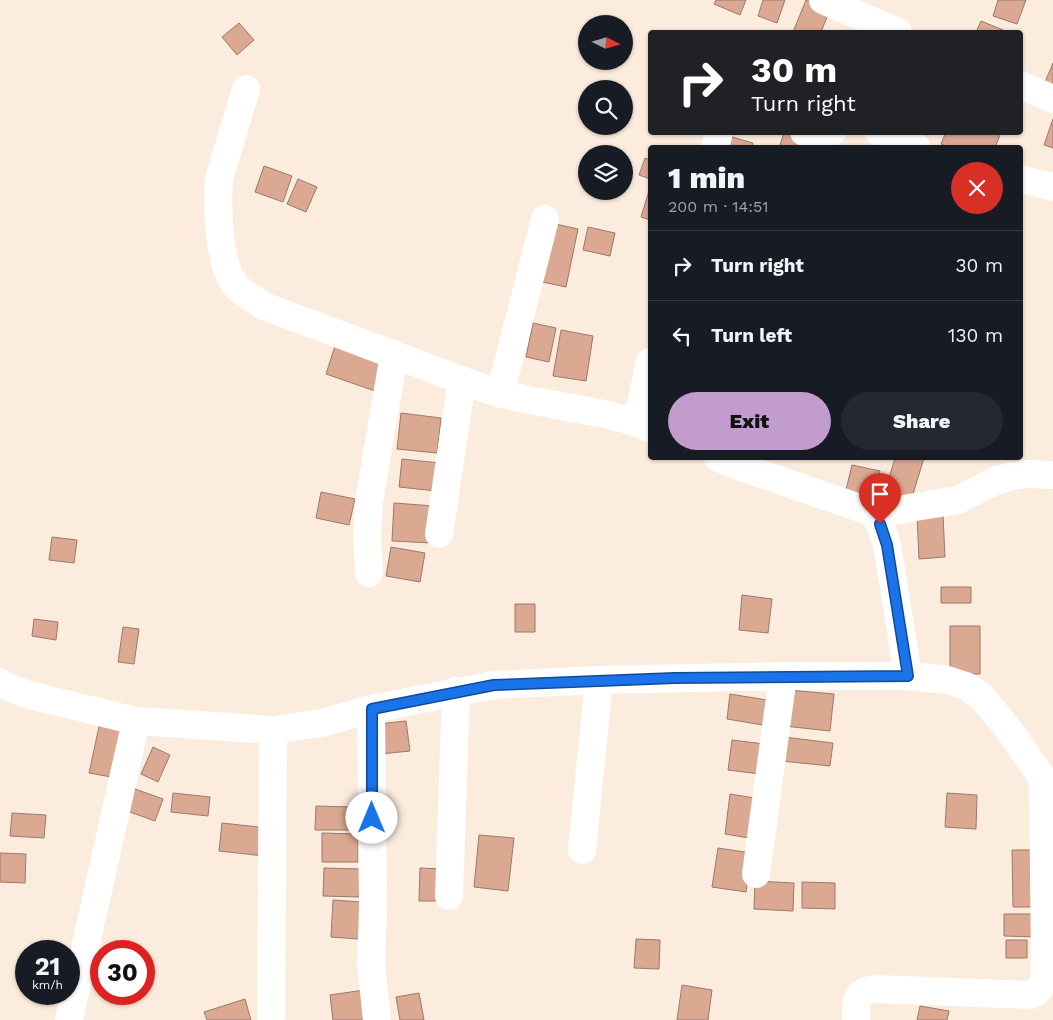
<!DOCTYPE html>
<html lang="en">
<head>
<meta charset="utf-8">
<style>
  body { margin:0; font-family:"Work Sans",sans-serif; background:#242831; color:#f1f3f6; height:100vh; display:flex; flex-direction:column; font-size:19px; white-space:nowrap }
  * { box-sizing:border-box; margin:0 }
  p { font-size:16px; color:#9ea1a6 }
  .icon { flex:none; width:28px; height:28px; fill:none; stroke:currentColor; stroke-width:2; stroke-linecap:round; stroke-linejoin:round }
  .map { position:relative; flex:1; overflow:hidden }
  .sheet { position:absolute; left:648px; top:145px; width:375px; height:315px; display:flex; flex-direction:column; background:#171b24; border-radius:5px; box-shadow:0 1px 4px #0004 }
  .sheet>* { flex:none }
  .guide { position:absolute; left:648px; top:30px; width:375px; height:105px; border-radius:5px; box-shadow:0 1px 4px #0004; background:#202124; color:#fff; overflow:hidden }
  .needle { width:32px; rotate:95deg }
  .buttons { position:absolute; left:578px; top:15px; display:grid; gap:10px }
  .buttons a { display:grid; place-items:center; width:55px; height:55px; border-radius:50%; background:#171b24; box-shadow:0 1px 4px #0004; font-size:25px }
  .speed { position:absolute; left:15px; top:940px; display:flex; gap:10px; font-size:25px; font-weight:700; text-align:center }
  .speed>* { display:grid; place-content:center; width:65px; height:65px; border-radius:50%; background:#171b24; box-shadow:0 1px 4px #0004; line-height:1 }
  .speed small { font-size:12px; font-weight:400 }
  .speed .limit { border:8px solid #d22; background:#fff; color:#111 }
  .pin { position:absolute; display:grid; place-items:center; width:42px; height:42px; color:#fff; margin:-51px -21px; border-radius:50% 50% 50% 0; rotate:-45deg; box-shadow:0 0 5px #0007 }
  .pin .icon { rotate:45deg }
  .me { position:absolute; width:55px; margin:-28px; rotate:0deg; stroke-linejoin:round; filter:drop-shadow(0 0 4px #0008) }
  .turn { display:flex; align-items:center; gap:18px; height:105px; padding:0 20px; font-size:22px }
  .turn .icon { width:65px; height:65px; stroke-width:2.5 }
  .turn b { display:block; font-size:35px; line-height:42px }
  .round { display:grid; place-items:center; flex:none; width:52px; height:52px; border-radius:26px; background:#242831 }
  .overview { display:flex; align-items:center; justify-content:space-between; height:85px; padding:0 20px }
  h1 { font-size:30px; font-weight:800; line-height:38px }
  .action { display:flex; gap:10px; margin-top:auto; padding:10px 20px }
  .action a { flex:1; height:58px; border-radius:30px; background:#c39cce; color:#111; font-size:20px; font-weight:800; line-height:58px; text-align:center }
  .action a+a { background:#242831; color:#f1f3f6 }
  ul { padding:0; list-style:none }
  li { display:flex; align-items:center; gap:15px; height:70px; padding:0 20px; border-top:1px solid #363941 }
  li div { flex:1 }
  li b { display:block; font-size:19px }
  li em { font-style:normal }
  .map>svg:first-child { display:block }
  .building { fill:#dba892; stroke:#9a7a6c }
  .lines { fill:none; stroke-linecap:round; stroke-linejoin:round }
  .minor { stroke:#fff; stroke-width:28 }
  .route-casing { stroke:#114b97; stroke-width:12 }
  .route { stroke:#1a73e8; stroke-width:9 }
</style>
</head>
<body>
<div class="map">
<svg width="1053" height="1020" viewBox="0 0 1053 1020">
  <rect width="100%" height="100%" fill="#fcecdd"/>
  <!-- building -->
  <path class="building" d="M716,0h30l-6,15 -26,-11z
    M763,0h22l-8,23 -19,-7z
    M806,0h6l19,7 -10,25h-28z
    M998,0h28l-9,24 -24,-8z
    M981,21l27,11h-32z
    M239,23l15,17 -17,15 -15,-18z
    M1053,63v28l-10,-4z
    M1053,119v29l-9,-3z
    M946,132h55l-6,16h-45l-9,-4z
    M784,133l33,11 -1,4h-37z
    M722,134l31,9 -1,5h-34z
    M645,158l5,2v19l-11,-4z
    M264,166l28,10 -9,26 -28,-10z
    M298,179l19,8 -11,25 -19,-8z
    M649,191h1v29l-9,-3z
    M551,223l27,6 -12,58 -28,-6z
    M588,227l27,6 -5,23 -27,-6z
    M533,323l23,5 -7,34 -23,-5z
    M561,330l32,6 -7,45 -33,-5z
    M335,346l49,16 -9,29 -49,-17z
    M401,413l40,5 -4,35 -40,-4z
    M895,458h29l-15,49 -26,-9z
    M402,459l38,4 -4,28 -37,-4z
    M852,465l28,6 -6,25 -28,-6z
    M321,492l34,7 -6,26 -33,-7z
    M394,503l41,3 -3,37 -40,-2z
    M943,515l2,42 -26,2 -2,-43z
    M52,537l25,3 -3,23 -25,-3z
    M391,547l34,6 -5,29 -34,-6z
    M941,587h30v16h-30z
    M742,595l30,4 -4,34 -29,-3z
    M515,604h20v28h-20z
    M34,619l24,3 -2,18 -24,-4z
    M950,626h30v48h-30z
    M123,627l16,2 -5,35 -16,-2z
    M788,690l46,4 -4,37 -46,-5z
    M730,694l37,6 -4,25 -36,-6z
    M406,721l4,30 -29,3 -3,-30z
    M100,722l27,6 -10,50 -28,-5z
    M784,737l49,6 -3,23 -48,-5z
    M732,740l32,4 -4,30 -32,-4z
    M153,747l17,8 -12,27 -17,-8z
    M135,789l28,10 -8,22 -28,-10z
    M173,793l37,4 -2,19 -37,-4z
    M947,793l30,2 -1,34 -31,-2z
    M730,794l25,4 -6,40 -24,-4z
    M316,806l37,1 -1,23h-37z
    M12,813l34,2 -2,23 -34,-2z
    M222,823l46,5 -4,28 -45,-5z
    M322,833l36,1v28h-36z
    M479,835l35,3 -6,53 -34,-4z
    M718,848l33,5 -5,39 -34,-5z
    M1012,850h29v57h-28z
    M0,853l26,1 -1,29 -25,-1z
    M324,868l36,1 -1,28 -36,-1z
    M420,868l22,1 -1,32h-22z
    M755,881l39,2 -1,28 -39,-2z
    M802,882l33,1v26l-33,-1z
    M333,900l28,2 -3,37 -27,-2z
    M1004,914h34l-1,23 -33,-1z
    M636,939l24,1 -1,29 -25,-1z
    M1006,940h21v18h-21z
    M682,985l30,5 -4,30h-31z
    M364,990l4,30h-35l-3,-25z
    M419,993l5,27h-24l-4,-23z
    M245,999l6,21h-44l-3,-8z
    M920,1006l29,5 -2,9h-30z"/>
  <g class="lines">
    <!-- minor -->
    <path class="minor" d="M823,0l75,32
      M1020,85l33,14
      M246,89l-27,90c-2,27 -1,88 18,108 8,8 20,14 29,20l222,83c53,17 111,17 162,38
      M804,132c9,3 20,10 28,0
      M879,132l38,16
      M715,148l4,-16
      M1020,179l33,8
      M500,394l45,-175
      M637,423l13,-61
      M718,458l20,8 128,44 7,4 7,10 7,21 21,131
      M873,514l85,-14 39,-20 17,-4 12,-2 27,1
      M439,534l23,-154
      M369,573l-2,-39 2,-32 25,-148
      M0,682l5,4 24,9 107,26 137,9 49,-7 49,-14 123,-24 105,-5 184,-4h125l39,4 19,6 15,10 28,34 34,49 10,5
      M371,709l2,200 -2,54 6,57
      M582,850l17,-170
      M756,874l27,-198
      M449,896l7,-205
      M271,1018l2,-288
      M69,1020l67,-299
      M856,1020c0,-17 -2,-28 18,-31l157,6c15,-6 13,-21 14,-34l-2,-182"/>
  </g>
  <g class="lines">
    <defs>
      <path id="route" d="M372,818v-109l122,-24 181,-7 233,-2 -21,-131 -7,-21"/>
    </defs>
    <!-- route casing -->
    <use href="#route" class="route-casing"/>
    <!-- route -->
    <use href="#route" class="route"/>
  </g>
</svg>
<div class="buttons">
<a><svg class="needle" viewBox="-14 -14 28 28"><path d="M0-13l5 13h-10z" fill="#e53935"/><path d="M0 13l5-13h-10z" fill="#9ea1a6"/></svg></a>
<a><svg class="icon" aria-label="search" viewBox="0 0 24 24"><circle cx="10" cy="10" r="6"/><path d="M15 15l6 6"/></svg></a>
<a><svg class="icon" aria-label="layers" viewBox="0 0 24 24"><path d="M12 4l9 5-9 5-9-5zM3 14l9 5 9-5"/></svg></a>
</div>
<div class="speed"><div>21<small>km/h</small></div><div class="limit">30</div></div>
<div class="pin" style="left:880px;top:524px;background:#d93025"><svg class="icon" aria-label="arrive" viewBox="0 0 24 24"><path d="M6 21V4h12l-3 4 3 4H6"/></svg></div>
<svg class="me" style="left:372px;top:818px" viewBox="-20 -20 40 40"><circle r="19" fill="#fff"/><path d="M0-13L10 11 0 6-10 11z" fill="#1a73e8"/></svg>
<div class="guide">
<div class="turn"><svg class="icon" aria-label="right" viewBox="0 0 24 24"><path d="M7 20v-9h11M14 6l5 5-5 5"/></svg><div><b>30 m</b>Turn right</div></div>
</div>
<section class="sheet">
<div class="overview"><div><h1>1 min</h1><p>200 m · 14:51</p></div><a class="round" style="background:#d93025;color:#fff"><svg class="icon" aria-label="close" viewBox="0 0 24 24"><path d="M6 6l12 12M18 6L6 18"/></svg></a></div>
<ul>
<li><svg class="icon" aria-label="right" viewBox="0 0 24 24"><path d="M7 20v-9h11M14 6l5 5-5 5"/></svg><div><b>Turn right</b></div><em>30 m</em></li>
<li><svg class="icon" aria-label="left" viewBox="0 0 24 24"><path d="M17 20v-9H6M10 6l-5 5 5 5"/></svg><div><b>Turn left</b></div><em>130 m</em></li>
</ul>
<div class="action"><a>Exit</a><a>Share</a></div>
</section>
</div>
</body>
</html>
